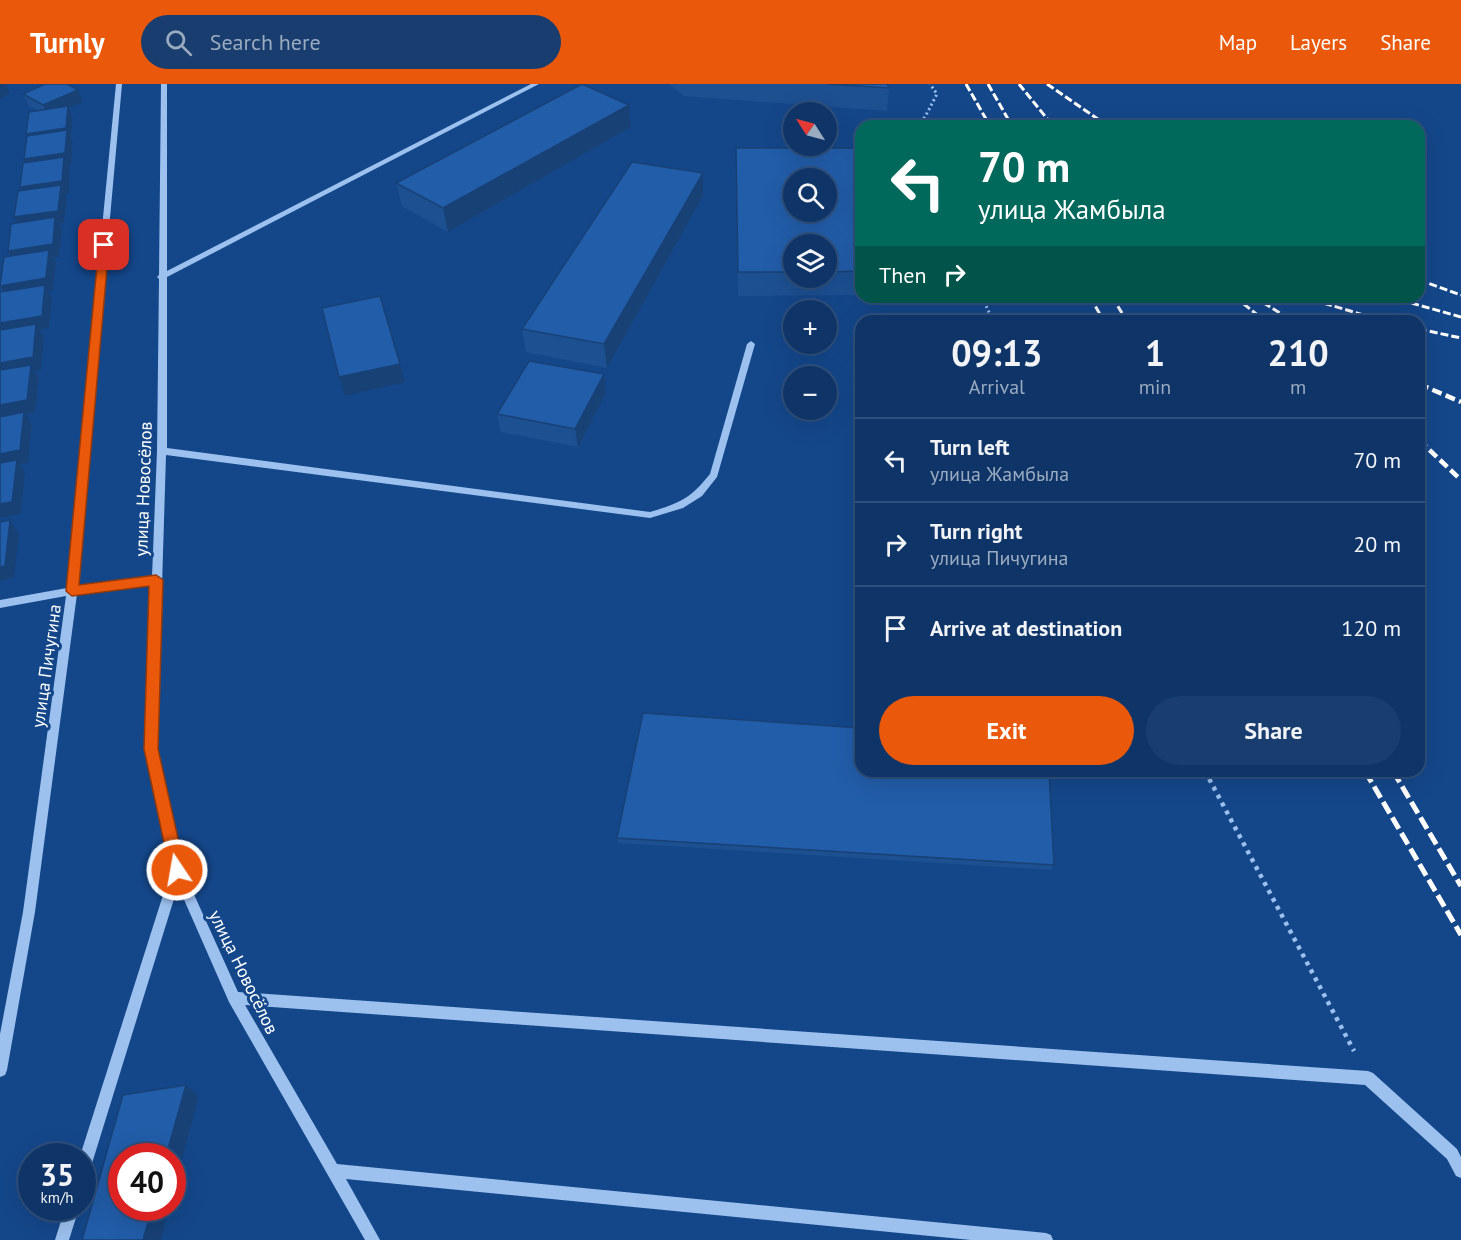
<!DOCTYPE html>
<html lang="en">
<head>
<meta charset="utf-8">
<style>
  body { margin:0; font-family:"PT Sans",sans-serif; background:#183d6e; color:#f1f3f6; height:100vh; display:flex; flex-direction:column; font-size:22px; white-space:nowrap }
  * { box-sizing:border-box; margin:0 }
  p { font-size:20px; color:#9babc0 }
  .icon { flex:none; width:33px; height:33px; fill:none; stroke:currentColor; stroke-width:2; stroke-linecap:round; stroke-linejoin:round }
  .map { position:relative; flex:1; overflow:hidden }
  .details { position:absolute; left:855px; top:231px; width:570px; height:462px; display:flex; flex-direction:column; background:#0f3568; border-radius:18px; box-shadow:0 6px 24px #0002,0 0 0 2px #2f507c }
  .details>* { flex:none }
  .top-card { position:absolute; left:855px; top:36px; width:570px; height:183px; border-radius:18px; box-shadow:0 6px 24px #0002,0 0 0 2px #2f507c; background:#00695c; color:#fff; overflow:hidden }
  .needle { width:39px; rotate:306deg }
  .controls { position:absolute; left:783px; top:18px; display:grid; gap:12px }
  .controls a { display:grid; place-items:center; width:54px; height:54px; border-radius:50%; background:#0f3568; box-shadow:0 6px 24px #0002,0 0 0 2px #2f507c; font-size:30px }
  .speed { position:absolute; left:18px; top:1059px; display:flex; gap:12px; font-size:30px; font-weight:700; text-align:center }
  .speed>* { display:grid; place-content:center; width:78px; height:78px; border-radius:50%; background:#0f3568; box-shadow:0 6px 24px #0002,0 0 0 2px #2f507c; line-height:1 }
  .speed small { font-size:15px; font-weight:400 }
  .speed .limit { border:9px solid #d22; background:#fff; color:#111 }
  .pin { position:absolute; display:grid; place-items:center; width:51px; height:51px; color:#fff; margin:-26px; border-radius:12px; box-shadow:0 3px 9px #0006 }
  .me { position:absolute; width:66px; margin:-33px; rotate:348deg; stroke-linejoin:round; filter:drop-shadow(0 0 4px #0008) }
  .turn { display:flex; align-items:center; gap:21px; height:126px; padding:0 24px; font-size:27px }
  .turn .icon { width:78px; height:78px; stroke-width:2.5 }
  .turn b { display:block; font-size:42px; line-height:51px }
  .then { display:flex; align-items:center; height:57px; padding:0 24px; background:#0003; gap:12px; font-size:22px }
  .eta { display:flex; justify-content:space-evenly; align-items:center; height:102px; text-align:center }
  .eta b { font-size:36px; font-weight:800; line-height:42px }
  .cta { display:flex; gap:12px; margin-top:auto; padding:12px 24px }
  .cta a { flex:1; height:69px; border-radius:36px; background:#ea580c; color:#fff; font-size:24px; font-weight:800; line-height:69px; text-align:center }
  .cta a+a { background:#183d6e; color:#f1f3f6 }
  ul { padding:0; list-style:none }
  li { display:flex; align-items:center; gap:18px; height:84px; padding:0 24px; border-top:2px solid #2f507c }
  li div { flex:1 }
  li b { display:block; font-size:22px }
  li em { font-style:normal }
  header { display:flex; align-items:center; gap:36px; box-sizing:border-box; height:84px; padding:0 30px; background:#ea580c; color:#fff }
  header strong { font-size:28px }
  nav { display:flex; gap:33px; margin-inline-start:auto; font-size:21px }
  .search { width:420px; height:54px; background:#183d6e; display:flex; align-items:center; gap:15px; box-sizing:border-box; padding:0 21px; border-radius:33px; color:#9babc0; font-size:22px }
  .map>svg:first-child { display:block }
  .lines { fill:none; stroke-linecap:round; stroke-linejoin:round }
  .path-far1 { stroke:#9cc1ef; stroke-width:3; stroke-dasharray:2 3; stroke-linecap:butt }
  .path { stroke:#9cc1ef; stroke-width:4.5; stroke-dasharray:4 5; stroke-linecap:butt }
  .minor { fill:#9cc1ef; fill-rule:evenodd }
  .rail-far2 { stroke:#fff; stroke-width:3; stroke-dasharray:8 3; stroke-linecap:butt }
  .rail-far1 { stroke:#fff; stroke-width:4.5; stroke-dasharray:10 4.5; stroke-linecap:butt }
  .rail { stroke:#fff; stroke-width:5; stroke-dasharray:13 5; stroke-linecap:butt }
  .wall { fill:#1d5091; fill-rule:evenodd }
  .shaded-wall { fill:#184176 }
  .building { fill:#225da9; stroke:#184176; stroke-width:1.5; fill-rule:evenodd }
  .route { fill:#ea580c; stroke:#983908; stroke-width:1.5 }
  .labels { text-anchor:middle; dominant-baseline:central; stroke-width:6; stroke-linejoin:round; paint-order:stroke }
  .street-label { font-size:18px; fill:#fff; stroke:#14478a }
</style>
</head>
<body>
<header>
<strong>Turnly</strong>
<div class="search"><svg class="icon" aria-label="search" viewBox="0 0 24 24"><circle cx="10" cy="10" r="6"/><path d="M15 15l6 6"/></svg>Search here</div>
<nav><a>Map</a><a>Layers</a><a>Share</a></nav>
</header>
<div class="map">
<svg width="1461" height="1156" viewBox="0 0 1461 1156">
  <rect width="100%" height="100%" fill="#14478a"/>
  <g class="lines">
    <!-- path-far1 -->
    <path class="path-far1" d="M917,42l8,-9 12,-23 -7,-10
      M982,213l11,24"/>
    <!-- path -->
    <path class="path" d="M1205,687l149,280"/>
    <!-- minor -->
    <path class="minor" d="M116,0h6l-45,502 75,-9 5,-126 2,-172 -2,-2 2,-2 2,-191h6v187l364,-187h8l-372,193v171l483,64c30,-9 40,-13 60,-38l37,-130 4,-3 4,3 -38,133 -15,19 -19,12 -33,10 -484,-63 -9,294 26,121 55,122 1130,79 5,2 84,76 4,8v21l-5,-2 -9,-17 -82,-74 -1120,-80 92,159 709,69 5,2 2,5h-82l-625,-61 34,61h-15l-136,-238 -51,-116 -89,287 -2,5 -5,2v-24h-2l91,-286 -26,-121 7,-165 -75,10 -42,318 -28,158 -2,5 -5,2v-43l23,-122 43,-316 -66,12v-8l67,-12z
      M65,1124h14l-10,32h-14z"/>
    <!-- rail-far2 -->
    <path class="rail-far2" d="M966,0l24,42
      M988,0l24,42
      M1019,0l34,42
      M1047,0l61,42
      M1419,196l42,15
      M1090,213l14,24
      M1112,213l15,24
      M1235,213l30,24
      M1254,213l39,24
      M1303,213l81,24
      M1390,213l71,20
      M1419,245l42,9"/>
    <!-- rail-far1 -->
    <path class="rail-far1" d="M1419,300l42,18
      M1419,356l42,40"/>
    <!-- rail -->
    <path class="rail" d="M1365,687l96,164
      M1393,687l68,115"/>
  </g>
  <!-- wall -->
  <path class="wall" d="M669,0h218l2,4 -2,23 -203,-15z
    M23,10l60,8 -14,6 4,10 -2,21 2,3 -2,23 -2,1 1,3 -1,24 -4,1 2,3 -3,26 -5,1 3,6 -3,27 -6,1 3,4 -3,29 -5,1 4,6 -3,30 -9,2 4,7 -3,33 -6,1 4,6 -4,36 -9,1 6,11 -4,38 -8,1 5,9 -4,41 -18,-222 -3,-6 10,-30 -2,-5 9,-28 9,-60 -2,-4 13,-49 -8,-4z
    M629,21l2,22 -183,105 -46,-26 -6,-23z
    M736,64h125v147l-123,1zM794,160h32v34h-32z
    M703,112l-96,172 -81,-16 -4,-23z
    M606,309l-28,54 -77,-15 -4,-18z
    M617,754l437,27 -3,5 -433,-27z"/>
  <!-- shaded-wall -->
  <path class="shaded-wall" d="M0,0h6l4,8 -10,8z
    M78,6l5,12 -14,6 4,10 -2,21 2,3 -2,23 -2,1 1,3 -1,24 -4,1 2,3 -3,26 -5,1 3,6 -3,27 -6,1 3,4 -3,29 -5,1 4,6 -3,30 -9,2 4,7 -3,33 -6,1 4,6 -4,36 -9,1 6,11 -4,38 -8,1 5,9 -4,41 -21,4v-195l7,-24 -7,-13 15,-22 -7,-13 13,-21 -7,-13 12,-17 -6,-13 10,-16 -6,-12 8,-13 -6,-12 23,-17 -6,-12z
    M629,21l2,22 -183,105 -5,-24z
    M703,89v23l-96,172 -3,-24z
    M400,280l5,18 -60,14 -6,-19z
    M604,290l2,19 -28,54 -3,-18z
    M10,436l9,13 -5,45 -14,3v-14z
    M186,1001l13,11 -27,100v-40h-6z
    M152,1124h17l-8,32h-18z"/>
  <!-- building -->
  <path class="building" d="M45,0h22l11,6 -35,15 -20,-11z
    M582,0l47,21 -186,103 -47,-25z
    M828,0h59l2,4z
    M68,22l-2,22 -40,6 3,-22z
    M67,46l-2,23 -41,6 3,-23z
    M736,64h125v123l-35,1v-28h-32v28h-56zM794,94h32v34h-32z
    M64,73l-2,24 -42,6 3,-24z
    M632,78l71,11 -99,171 -82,-15z
    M61,101l-3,26 -44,6 4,-26z
    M55,133l-2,27 -45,7 3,-27z
    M49,166l-3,28 -46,8 4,-29z
    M45,201l-3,31 -42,7v-31z
    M380,212l20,68 -61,13 -17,-69z
    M36,240l-3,33 -33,6v-33z
    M529,277l75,13 -29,55 -78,-15z
    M31,281l-4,35 -27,5v-35z
    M24,328l-4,38 -20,4v-37z
    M17,376l-5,42 -12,2v-41z
    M10,436l-5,46 -5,1v-45z
    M643,629l218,15v43h188l5,94 -437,-27z
    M186,1001l-20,71h-44v52h30l-9,32h-61l41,-145z"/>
  <!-- route -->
  <path class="route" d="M104,158l5,3 -30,340 77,-10 7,5 -5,169 27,121 -2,5 -6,2 -5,-2 -2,-5 -26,-121 5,-163 -77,10 -6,-5 33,-346z"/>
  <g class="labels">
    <!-- street labels -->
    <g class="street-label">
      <text transform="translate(143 405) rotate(-88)">улица Новосёлов</text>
      <text transform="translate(46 582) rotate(-82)">улица Пичугина</text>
      <text transform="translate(244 888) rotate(64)">улица Новосёлов</text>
    </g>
  </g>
</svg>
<div class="controls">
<a><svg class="needle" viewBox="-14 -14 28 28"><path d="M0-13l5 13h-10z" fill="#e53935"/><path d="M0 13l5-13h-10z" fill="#9babc0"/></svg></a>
<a><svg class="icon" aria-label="search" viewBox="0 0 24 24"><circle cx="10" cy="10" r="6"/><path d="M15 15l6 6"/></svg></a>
<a><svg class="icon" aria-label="layers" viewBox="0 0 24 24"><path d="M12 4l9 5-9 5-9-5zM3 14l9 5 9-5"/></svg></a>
<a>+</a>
<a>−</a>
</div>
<div class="speed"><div>35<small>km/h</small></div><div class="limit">40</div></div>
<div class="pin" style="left:104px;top:161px;background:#d93025"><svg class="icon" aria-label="arrive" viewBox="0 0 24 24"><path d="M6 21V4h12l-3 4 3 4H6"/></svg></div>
<svg class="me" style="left:177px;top:786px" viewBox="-20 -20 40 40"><circle r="17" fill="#ea580c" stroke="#fff" stroke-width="3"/><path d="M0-11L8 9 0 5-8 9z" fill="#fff"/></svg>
<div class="top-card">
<div class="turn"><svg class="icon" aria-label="left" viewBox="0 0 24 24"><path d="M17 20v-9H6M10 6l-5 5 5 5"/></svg><div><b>70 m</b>улица Жамбыла</div></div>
<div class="then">Then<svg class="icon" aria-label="right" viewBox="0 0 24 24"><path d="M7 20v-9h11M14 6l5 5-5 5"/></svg></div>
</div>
<section class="details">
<div class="eta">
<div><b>09:13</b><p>Arrival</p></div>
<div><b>1</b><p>min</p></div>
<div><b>210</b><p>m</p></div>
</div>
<ul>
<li><svg class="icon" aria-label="left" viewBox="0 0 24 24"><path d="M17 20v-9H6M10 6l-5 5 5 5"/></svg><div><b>Turn left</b><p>улица Жамбыла</p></div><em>70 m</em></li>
<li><svg class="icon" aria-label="right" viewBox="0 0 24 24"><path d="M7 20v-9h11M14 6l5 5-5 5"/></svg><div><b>Turn right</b><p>улица Пичугина</p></div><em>20 m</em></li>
<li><svg class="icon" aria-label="arrive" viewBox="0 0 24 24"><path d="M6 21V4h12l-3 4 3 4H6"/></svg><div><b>Arrive at destination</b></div><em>120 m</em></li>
</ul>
<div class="cta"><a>Exit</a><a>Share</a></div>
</section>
</div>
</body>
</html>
